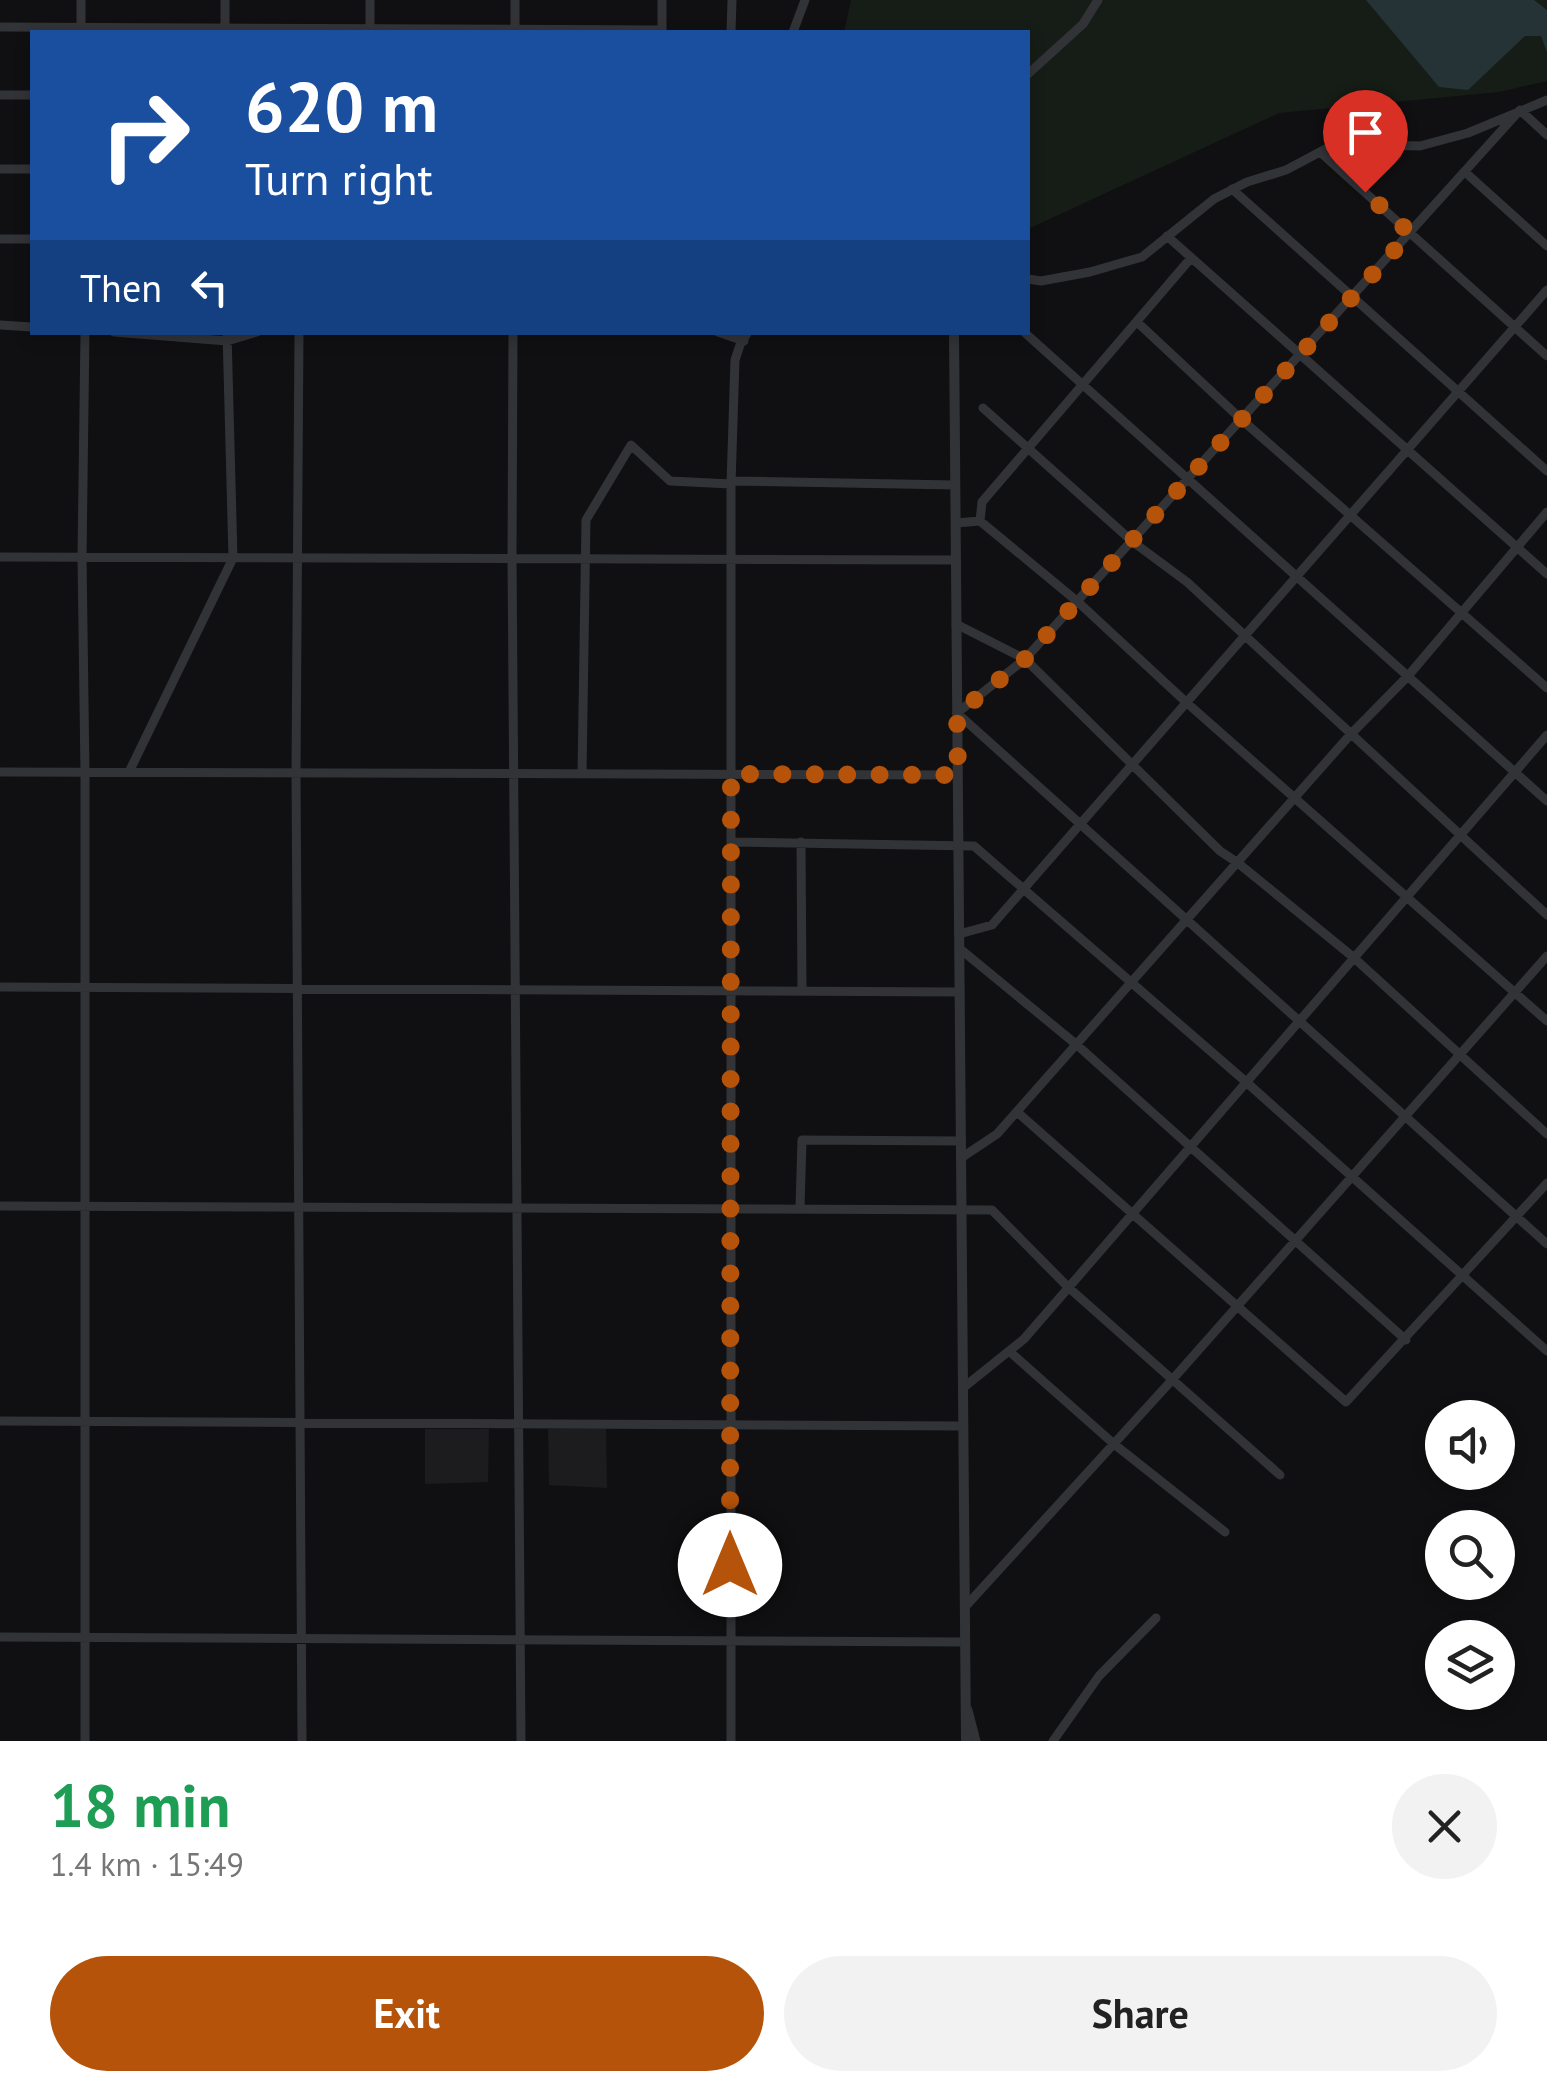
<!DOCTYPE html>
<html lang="en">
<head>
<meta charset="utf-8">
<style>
  body { margin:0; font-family:"PT Sans",sans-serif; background:#f2f2f2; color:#222; height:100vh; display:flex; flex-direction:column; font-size:38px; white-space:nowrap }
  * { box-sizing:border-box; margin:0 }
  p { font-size:32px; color:#767676 }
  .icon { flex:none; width:55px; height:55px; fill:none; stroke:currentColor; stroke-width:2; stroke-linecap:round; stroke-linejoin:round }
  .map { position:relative; height:1741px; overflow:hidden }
  .panel { display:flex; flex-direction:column; background:#fff; flex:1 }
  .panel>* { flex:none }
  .top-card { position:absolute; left:30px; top:30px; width:1000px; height:305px; border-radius:0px; box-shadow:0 5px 15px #0003; background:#1a4fa0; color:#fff; overflow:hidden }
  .tools { position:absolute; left:1425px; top:1400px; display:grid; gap:20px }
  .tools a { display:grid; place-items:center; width:90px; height:90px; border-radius:50%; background:#fff; box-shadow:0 5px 15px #0003; font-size:50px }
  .pin { position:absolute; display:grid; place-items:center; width:85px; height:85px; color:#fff; margin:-102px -42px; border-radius:50% 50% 50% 0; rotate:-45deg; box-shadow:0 0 10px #0007 }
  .pin .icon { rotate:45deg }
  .me { position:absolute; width:110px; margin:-55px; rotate:0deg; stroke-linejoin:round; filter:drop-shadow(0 0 8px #0008) }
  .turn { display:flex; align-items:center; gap:35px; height:210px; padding:0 50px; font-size:45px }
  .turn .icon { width:130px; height:130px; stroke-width:2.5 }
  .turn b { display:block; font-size:70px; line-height:85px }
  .then { display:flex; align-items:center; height:95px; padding:0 50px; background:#0003; gap:20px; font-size:38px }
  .round { display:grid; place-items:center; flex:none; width:105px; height:105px; border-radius:52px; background:#f2f2f2 }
  .summary { display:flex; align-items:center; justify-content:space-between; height:170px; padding:0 50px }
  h1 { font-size:60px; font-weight:800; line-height:75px; color:#1e9e55 }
  .button { display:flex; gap:20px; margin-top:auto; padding:20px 50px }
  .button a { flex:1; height:115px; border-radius:60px; background:#b45309; color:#fff; font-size:40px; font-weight:800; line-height:115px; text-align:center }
  .button a+a { background:#f2f2f2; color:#222 }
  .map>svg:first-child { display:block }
  .built { fill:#1c1c1f }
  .green { fill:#161d16 }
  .water { fill:#253236 }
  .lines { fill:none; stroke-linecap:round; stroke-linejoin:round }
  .minor { stroke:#313337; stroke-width:9 }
  .tertiary { stroke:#313337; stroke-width:10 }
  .route { stroke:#b45309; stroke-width:18; stroke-dasharray:0 32.4 }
</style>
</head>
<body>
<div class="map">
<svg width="1547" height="1741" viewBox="0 0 1547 1741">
  <rect width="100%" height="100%" fill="#101012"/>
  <!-- built -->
  <path class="built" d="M425,1429h64l-1,53 -63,2z
    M548,1429h58l1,59 -58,-3z"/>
  <!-- green -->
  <path class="green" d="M851,0h696v81l-48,11 -220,21 -251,116v-197h-184z"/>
  <!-- water -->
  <path class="water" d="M1366,0h168l13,10v42l-6,-16h-16l-57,54 -29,-3z"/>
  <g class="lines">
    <!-- minor -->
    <path class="minor" d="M81,0v30
      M662,0v32
      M0,27l662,3
      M225,30v-30
      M370,32v-32
      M515,32v-32
      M731,32l1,-32
      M793,32l12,-32
      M1028,74l55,-50 15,-24
      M0,95h32
      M1547,135l-27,-25 -495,549 -68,54 590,531
      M1320,152l227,204
      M0,169h32
      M1465,172l82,74
      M1232,189l315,282
      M1167,236l380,338
      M0,239h32
      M1028,279l13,2 49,-9 52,-15 72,-58 33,-17 39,-12 49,-26 85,2 48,-13 79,-33
      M1137,322l105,98 305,268
      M0,325l32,2
      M85,332l-3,225 3,216v968
      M114,332l113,9 30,-9
      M299,332l-3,441 6,968
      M513,332l-1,226 9,1183
      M718,332l26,9
      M1024,332l523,469
      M983,408l150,134 54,40 360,333
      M732,481l223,4
      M980,521l2,-19 209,-244
      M956,523l24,-2 98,81 109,101 360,318
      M0,557l956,3
      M956,624l69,35 195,192 18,12 115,94 194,177
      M0,772l958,3
      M129,772l104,-214 -6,-226
      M582,774l4,-254 45,-75 39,36 61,3 4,-124 5,-15 8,-13
      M731,842l243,4 271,235 302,270
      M801,842l1,149
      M959,934l33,-9 555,-635
      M959,948l118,97 329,295
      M0,987l960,5
      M1017,1112l329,290 201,-219
      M961,1158l36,-24 353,-399 58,-59 139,-164
      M0,1206l992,4 76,77 212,188
      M800,1207l2,-67 159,1
      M1009,1351l105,93 111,88
      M963,1388l61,-49 523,-604
      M0,1421l963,5
      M965,1607l207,-227 375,-424
      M0,1637l965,5
      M968,1710l8,31
      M731,1741v-1257
      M1053,1741l46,-65 57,-58"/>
    <!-- tertiary -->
    <path class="tertiary" d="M954,332l12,1409"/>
  </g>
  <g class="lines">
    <!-- route -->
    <path class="route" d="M730,1565l1,-791 227,1 -1,-61 68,-55 385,-426 -45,-41"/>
  </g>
</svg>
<div class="tools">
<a><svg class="icon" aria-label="sound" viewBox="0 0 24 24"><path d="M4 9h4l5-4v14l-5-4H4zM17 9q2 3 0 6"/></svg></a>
<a><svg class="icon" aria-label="search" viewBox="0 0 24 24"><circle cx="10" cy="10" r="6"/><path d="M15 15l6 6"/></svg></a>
<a><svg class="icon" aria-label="layers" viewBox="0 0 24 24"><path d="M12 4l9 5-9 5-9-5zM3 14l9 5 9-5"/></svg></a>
</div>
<div class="pin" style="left:1365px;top:192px;background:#d93025"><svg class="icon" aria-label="arrive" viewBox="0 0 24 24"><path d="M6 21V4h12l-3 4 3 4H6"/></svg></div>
<svg class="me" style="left:730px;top:1565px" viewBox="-20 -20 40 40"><circle r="19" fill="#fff"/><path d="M0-13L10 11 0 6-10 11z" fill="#b45309"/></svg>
<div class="top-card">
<div class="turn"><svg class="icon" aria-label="right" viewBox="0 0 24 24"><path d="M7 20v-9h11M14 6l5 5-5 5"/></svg><div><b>620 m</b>Turn right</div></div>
<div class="then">Then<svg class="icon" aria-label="left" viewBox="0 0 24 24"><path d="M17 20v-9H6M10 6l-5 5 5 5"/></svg></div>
</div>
</div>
<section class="panel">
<div class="summary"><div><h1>18 min</h1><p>1.4 km · 15:49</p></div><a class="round"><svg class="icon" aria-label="close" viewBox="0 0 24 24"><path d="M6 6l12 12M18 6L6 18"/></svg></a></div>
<div class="button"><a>Exit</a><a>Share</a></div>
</section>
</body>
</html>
